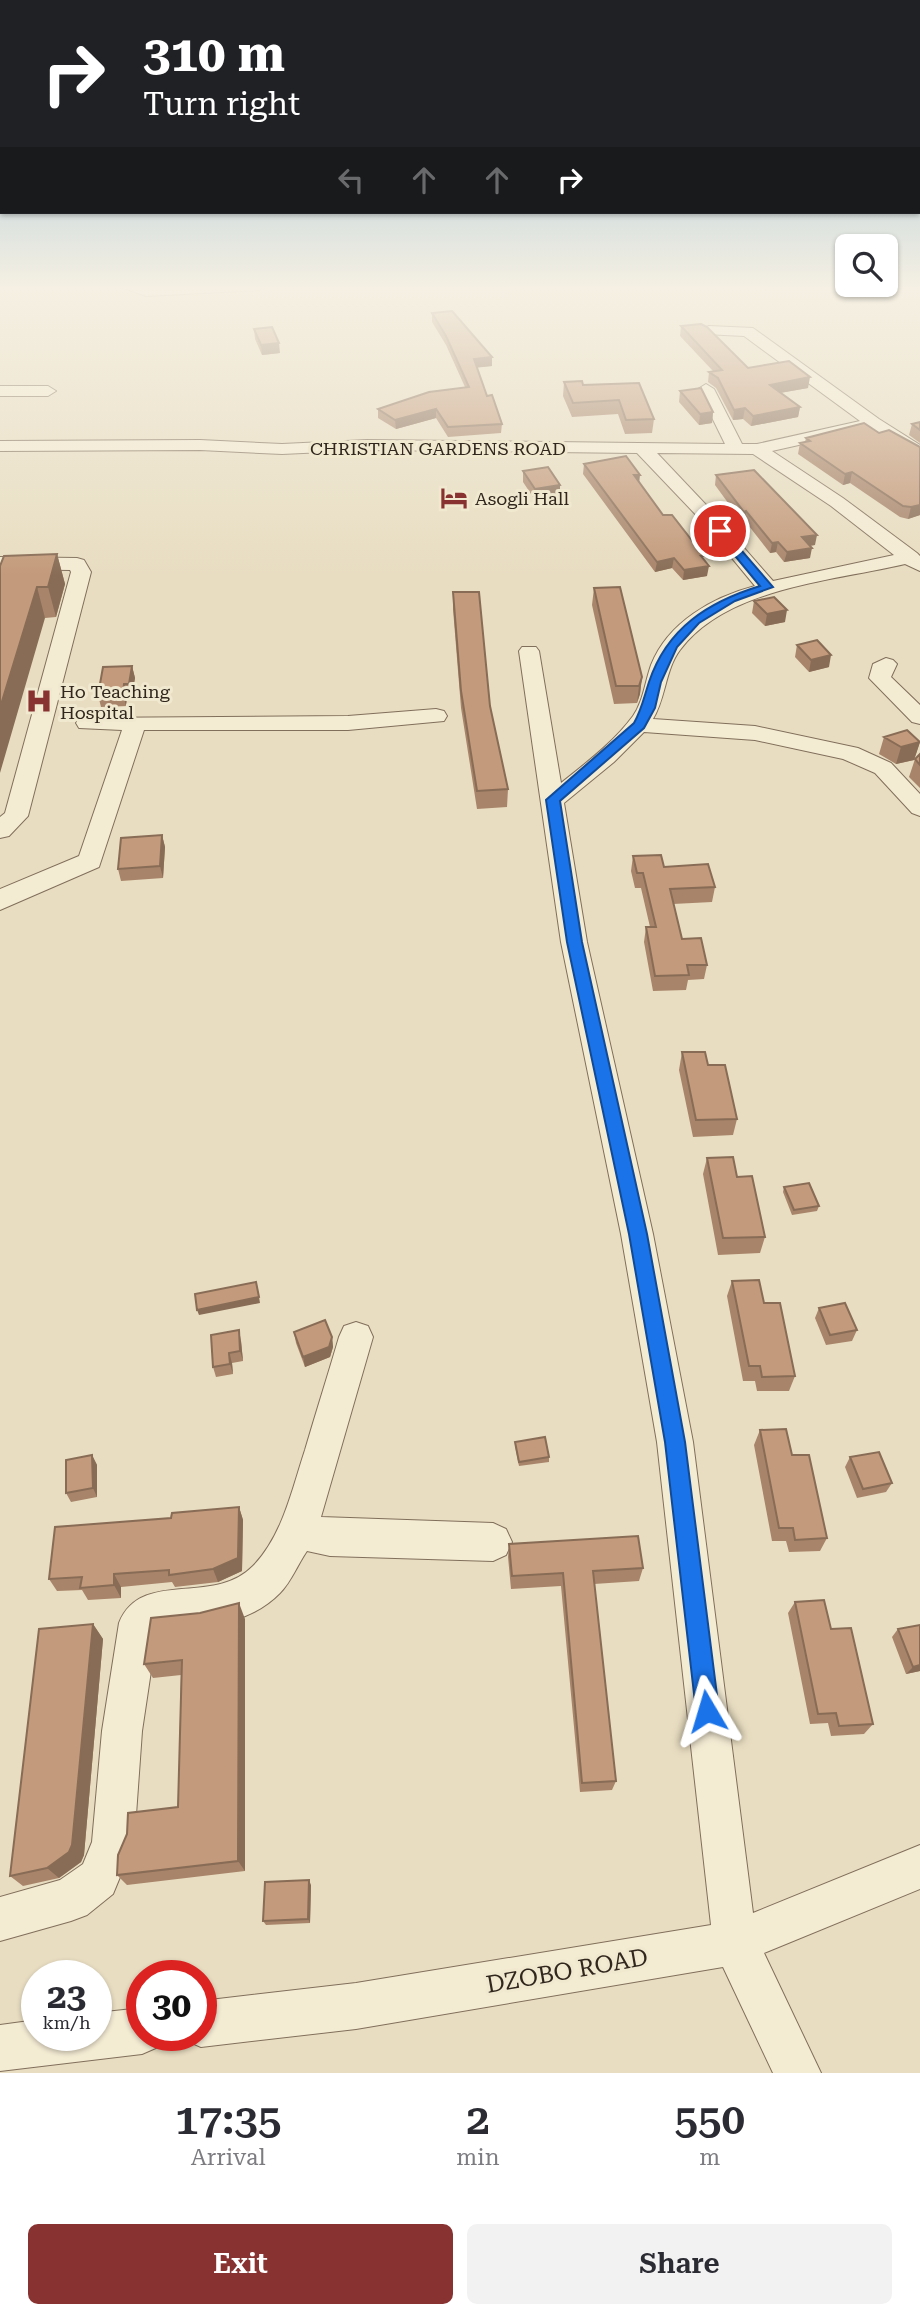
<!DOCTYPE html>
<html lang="en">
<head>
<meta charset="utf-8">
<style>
  body { margin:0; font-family:"Roboto Serif",serif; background:#f2f2f3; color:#2b2b33; height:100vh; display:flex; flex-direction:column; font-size:26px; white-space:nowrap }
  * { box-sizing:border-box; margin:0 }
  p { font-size:23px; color:#7c7c81 }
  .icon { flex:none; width:38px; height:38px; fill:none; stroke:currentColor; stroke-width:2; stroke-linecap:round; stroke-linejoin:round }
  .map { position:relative; height:2073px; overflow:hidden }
  .details { display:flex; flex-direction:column; background:#fff; flex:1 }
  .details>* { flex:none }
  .top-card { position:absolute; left:0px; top:0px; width:920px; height:214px; box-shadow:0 2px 5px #0004; background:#202124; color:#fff; overflow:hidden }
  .tools { position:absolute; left:835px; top:234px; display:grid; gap:14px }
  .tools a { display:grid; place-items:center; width:63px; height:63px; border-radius:10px; background:#fff; box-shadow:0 2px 5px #0004; font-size:35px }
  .speed { position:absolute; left:21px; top:1960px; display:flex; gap:14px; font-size:35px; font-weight:700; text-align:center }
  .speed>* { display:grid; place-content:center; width:91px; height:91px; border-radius:50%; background:#fff; box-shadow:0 2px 5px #0004; line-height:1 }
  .speed small { font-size:18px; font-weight:400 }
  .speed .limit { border:10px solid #d22; background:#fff; color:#111 }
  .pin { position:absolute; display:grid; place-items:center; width:60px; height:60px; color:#fff; margin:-30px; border:4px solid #fff; border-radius:50%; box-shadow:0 2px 7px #0007 }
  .me { position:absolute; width:77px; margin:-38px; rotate:353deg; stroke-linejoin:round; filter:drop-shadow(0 0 5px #0008) }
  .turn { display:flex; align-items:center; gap:24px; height:147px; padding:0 28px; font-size:32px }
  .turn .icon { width:91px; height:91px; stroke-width:2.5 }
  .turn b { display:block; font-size:49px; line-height:60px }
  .lanes { display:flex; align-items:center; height:66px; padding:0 28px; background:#0003; justify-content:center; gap:35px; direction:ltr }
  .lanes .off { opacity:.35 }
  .eta { display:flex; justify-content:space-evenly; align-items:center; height:119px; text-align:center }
  .eta b { font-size:42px; font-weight:600; line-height:49px }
  .action { display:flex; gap:14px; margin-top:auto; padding:14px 28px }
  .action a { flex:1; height:80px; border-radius:10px; background:#883231; color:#fff; font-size:28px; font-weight:600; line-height:80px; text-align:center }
  .action a+a { background:#f2f2f3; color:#2b2b33 }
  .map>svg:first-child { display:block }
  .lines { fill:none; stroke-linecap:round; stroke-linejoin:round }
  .minor-casing { stroke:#806f5b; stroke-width:2 }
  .minor { fill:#f4ebd3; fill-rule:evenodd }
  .wall { fill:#a8846a }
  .shaded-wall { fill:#886c56 }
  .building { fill:#c39a7b; stroke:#886c56; stroke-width:2 }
  .route { fill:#1a73e8; stroke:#114b97; stroke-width:2 }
  .labels { text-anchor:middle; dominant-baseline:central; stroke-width:6; stroke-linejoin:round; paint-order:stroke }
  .far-street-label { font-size:18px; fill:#31271d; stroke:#f1e8d0 }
  .far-poi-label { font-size:18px; fill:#31271d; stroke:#f1e8d0; text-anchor:start }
  .near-street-label { font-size:24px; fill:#31271d; stroke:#f1e8d0 }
</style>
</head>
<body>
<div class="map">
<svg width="920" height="2073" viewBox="0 0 920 2073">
  <rect width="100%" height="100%" fill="#e8ddc1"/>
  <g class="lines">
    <defs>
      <path id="minor" d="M118,286h150l-7,4 -115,6z
        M709,326l44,2 126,91 41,26v12l-50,-28 -98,22 71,47 74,55 3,3v15l-15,-7c-71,17 -178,23 -225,86 -15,20 -14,48 -27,69l102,7 103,22 33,15 29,31v22l-8,-3 -37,-40 -32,-14 -88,-19 -111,-8 -30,30 -50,41 23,139 66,292 40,208 60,471 167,-68v44l-156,64 57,120h-48l-50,-106 -367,62 -155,18 -16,-7 -2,-5h18v-34l155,-18 355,-58 -54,-483 -36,-208 -60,-292 -42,-291 3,-4h14l3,4 22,132c25,-20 53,-41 72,-67 10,-14 12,-34 18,-51 17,-43 62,-68 104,-79l-57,-69 -61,-64 -270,-3 -85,4 -82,-4 -200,1v-10l200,-1 82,4 85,-4 358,4 -27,-55 8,-5 8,5 28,55h15l103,-23 -116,-85 -40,-2 -3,-3 3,-3zM657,453l96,1 78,52 63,49 -121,26 -63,-72z
        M0,386h48l8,5 -8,5h-48z
        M0,557l77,1 7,2 7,12 -63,244 -19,20 -9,2v-21l5,-4 66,-241 -1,-2 -70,-1z
        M886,658l7,2 4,4 -6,13 29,28v19l-8,-2 -43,-44 4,-14z
        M436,709l8,2 3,5 -3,5 -96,9h-204l-45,137 -99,43v-21l79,-33 43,-126 -43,-2 -3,-5 3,-5 269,-2z
        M356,1322l12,4 5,11 -52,180 172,6 13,6 6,13 -6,13 -13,6 -163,-5 -23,-5c-9,13 -16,31 -27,42 -33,34 -79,33 -123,38l-15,100 -8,112 -21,51 -26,21 -16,6 -71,20v-44l60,-17 23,-16 9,-22 10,-111 17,-108c22,-55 94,-16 134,-57 30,-31 39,-77 52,-116 11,-38 23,-75 34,-113l5,-11z
        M142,2008v27h21l-5,12 -16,7 -142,17v-46l37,-5v15h59v-22z"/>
    </defs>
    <!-- minor casing -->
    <use href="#minor" class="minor-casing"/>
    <!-- minor -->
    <use href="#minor" class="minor"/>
  </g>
  <!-- wall -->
  <path class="wall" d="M432,313l60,44v9l-15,1 10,29 15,28 -1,9 -53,4 -12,-19 -40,11 -18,-11v-9l87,-22 -19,-42 -14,-23z
    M681,326l67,42 60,20 -28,5 20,14 -2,10 -47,9 -8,-7 -10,1 -17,-32 -8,-6 1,-10 4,-1 -33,-35z
    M254,329l26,24 -18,2 -7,-16z
    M564,382l19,3 56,-2 15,36 -2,14 -27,1 -7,-20 -46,3 -9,-21z
    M680,391l33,21 -1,11 -13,2 -20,-23z
    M920,422v21l-11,-8 3,-11z
    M864,423l56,92 -12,4 -8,-2 -50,-34 -7,2 -45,-31 2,-11 5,-1 1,-4z
    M584,464l55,19 24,32 41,45 3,16 -24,4 -11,-12 -17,4 -72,-98z
    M523,471l37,14v11l-25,4 -12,-18z
    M716,475l99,70 -6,1 1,12 -26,4 -8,-10 -6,1 -25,-32 -3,1 -27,-37z
    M57,554l8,30 -9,33 -11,1 -45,-52z
    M594,588l48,89 -2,17 -3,9 -23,1 -22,-99z
    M453,592l37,114 18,83 -1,18 -30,2 -16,-101 -8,-99z
    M754,601l31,21 -20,4 -13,-13z
    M797,645l32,22 -20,5 -14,-15z
    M132,666l3,12 -3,17 -5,1 -1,10 -25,1 -3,-12z
    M884,737l36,5 -6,18 -18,4 -17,-10z
    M920,754v34l-11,-11 6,-18z
    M162,835l3,12 -2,31 -42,3 -3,-12z
    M633,856l82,31 -3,15 -39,2 9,35 25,26 -3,14 -16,1 -2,10 -33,1 -9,-49 2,-15h4l-9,-39h-6l-4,-17z
    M682,1052l26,13 29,54 -4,16 -40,2 -14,-67z
    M707,1158l30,19 28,60 -5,16 -42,2 -15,-81z
    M784,1187l35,19 -2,5 -25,4 -9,-23z
    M732,1281l32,22 31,73 -6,15h-32l-2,-10h-12l-16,-85z
    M819,1308l38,22 -5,11 -26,4 -11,-27z
    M294,1332l38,5 1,10 -3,10 -25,10 -9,-24z
    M241,1341l2,20 -11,2 1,11 -17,3 -3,-10z
    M760,1430l32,25 35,83 -7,13 -31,1 -3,-11h-14l-18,-96z
    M515,1442l34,15v5l-30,4 -4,-20z
    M92,1455l5,10v32l-26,5 -5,-9z
    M850,1457l42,26 -6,9 -29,6 -12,-31z
    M239,1507l4,13 -1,51 -24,11 -43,5 -3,-5 -51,5v11l-33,2 -6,-10 -25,1 -8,-12 122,-61z
    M509,1544l134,24 -4,13 -45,3 22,197 -4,9 -32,2 -19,-206 -50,3 -3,-32z
    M795,1602l36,27 42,95 -9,10 -33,2 -3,-13 -18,1 -22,-111z
    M245,1619v252l-118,14 -10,-10 61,-68 3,-132 -28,3 -9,-14z
    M93,1624l10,15 -19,216 -3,7 -22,16 -36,8 -13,-10z
    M898,1629l22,42 -14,3 -14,-37z
    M311,1885l-1,38 -44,2 -3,-4z"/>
  <!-- shaded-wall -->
  <path class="shaded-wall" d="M279,343l1,10 -18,2 -1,-10z
    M492,357v9l-18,2v-9z
    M810,377l-2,11 -40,7 2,-10z
    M800,407l-2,10 -47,9 2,-10z
    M745,408l-2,11 -10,1 1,-10z
    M436,409v9l-40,11 -1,-9z
    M713,412l-1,11 -13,2 1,-11z
    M852,472l-2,11 -7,2 2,-11z
    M634,475h6l-1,9z
    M560,485v11l-25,4v-11z
    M920,505v10l-12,4 3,-12z
    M746,511l-1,10 -3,1 2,-10z
    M817,535l-2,10 -15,2 2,-10z
    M778,542l-2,10 -6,1 2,-10z
    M812,548l-2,10 -26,4 3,-10z
    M57,554l8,30 -9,33 -8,-30z
    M674,558l-2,10 -17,4 2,-10z
    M709,566l-2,10 -24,4 1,-10z
    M37,587l8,31 -45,155v-65z
    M787,610l-2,12 -20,4 2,-12z
    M831,655l-2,12 -20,5 2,-12z
    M132,666l3,12 -3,17 -3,-11z
    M642,677l-2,17 -3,9 2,-17z
    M124,684l3,12 -1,10 -3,-12z
    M920,742l-6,18 -18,4 5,-17z
    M162,835l3,12 -2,31 -3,-12z
    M259,1297l1,6 -61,12 -2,-5z
    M239,1330l2,11 2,20 -3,-10z
    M332,1337l1,10 -3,10 -25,10 -2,-10z
    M229,1353l3,10 1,11 -3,-10z
    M92,1455l5,10v32l-4,-9z
    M239,1507l4,13 -1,51 -24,11 -5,-13z
    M114,1574l7,13v11l-7,-13z
    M239,1603l6,16v252l-7,-10z
    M93,1624l10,15 -19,216 -3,7 -22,16 -12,-10z
    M920,1665v6l-14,3 7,-7z
    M309,1880l2,5 -1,38 -2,-4z"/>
  <!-- building -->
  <path class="building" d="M452,311l40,46 -18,2 13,37 5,-1 10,29 -54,3 -12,-18 -41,11 -17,-11 51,-17 40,-5 -23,-51 -14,-23z
    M701,324l6,3 41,41 41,-7 21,16 -40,8 30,22 -47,9 -8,-8 -11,2 -16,-32 -9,-6 13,-2 -41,-44z
    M272,327l7,16 -18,2 -7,-16z
    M582,381l1,4 56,-2 15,36 -28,1 -7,-20 -46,3 -9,-21z
    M701,388l12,24 -13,2 -20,-23z
    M920,422v8l-8,-6z
    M864,423l15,10 10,-3 31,17v58l-9,2 -8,-1 -51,-34 -7,2 -45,-31 10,-2 -4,-3z
    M626,456l14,19h-6l29,40h9l32,41h-3l8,10 -25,4 -10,-12 -17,4 -73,-98z
    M548,467l12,18 -25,4 -12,-18z
    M754,470l63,65 -15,2 10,11 -25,4 -9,-10 -6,1 -26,-32 -2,1 -28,-37z
    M57,554l-9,33h-11l-37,121v-142l4,-10z
    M620,587l22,90 -3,9h-23l-22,-98z
    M453,592h26l11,114 18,83 -31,2 -16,-100z
    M774,597l13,13 -20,4 -13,-13z
    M817,640l14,15 -20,5 -14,-15z
    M132,666l-3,18h-5l-1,10 -25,1 5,-28z
    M907,730l13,12 -19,5 -17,-10z
    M920,754v11l-5,-6z
    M162,835l-2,31 -42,3 3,-31z
    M661,855l3,12 44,-3 7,23 -45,2 12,50 19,-1 6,27h-20l2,10 -34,1 -9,-49h10l-13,-54h-6l-4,-17z
    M682,1052h23l3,13h17l12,54 -41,1z
    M733,1157l4,20 15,-1 13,61 -42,1 -16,-80z
    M809,1183l10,23 -25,4 -10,-23z
    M759,1280l5,23h16l15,73 -33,1 -2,-11h-11l-17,-85z
    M256,1282l3,15 -62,13 -2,-16z
    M845,1303l12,27 -27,5 -11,-27z
    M325,1320l7,17 -3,10 -26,10 -9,-25z
    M239,1330l1,21 -11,2 1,11 -17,3 -2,-32z
    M786,1429l6,26h17l18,83 -32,2 -2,-12h-14l-19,-98z
    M545,1437l4,20 -30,5 -4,-20z
    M879,1452l13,31 -29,6 -13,-32z
    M92,1455l1,33 -27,5v-33z
    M239,1507l-1,51 -25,11 -44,6v-5l-55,4v11l-34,3 2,-11 -33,2 6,-52 116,-9 1,-5z
    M638,1536l5,32 -50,3 23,210 -34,2 -19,-210 -51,3 -3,-32z
    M824,1600l7,29 20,-1 22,96 -34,2 -3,-13 -18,1 -23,-112z
    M239,1603l-1,258 -121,14 1,-20 9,-21 1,-21 50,-6 4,-147 -38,4 7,-46 49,-5z
    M93,1624l-21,221 -3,7 -22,16 -37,8 29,-247z
    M920,1625v40l-7,2 -15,-38z
    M309,1880l-1,39 -45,2 2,-39z"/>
  <!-- sky -->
  <linearGradient id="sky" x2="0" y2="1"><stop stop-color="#8cb7d3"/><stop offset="0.5" stop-color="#f5f0e3"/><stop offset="1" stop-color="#f5f0e3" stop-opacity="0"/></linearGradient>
  <rect width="920" height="576" fill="url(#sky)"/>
  <!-- route -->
  <path class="route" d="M716,529h7l50,58 -38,14 -36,22 -22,24 -16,35 -6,26 -11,20 -84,73 22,141 65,292 38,208 34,269 -4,8 -8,4 -8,-4 -3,-8 -31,-269 -36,-208 -62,-292 -21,-142 88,-77c8,-14 10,-26 15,-41 18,-54 59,-80 111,-96l-44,-53z"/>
  <!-- icons -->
  <defs>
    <symbol id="hotel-bare" viewBox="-9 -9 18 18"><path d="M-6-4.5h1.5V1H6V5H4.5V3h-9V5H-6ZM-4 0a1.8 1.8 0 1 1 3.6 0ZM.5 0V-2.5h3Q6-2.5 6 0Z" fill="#883231" stroke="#f1e8d0" stroke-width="2.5" paint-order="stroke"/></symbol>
    <symbol id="hospital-bare" viewBox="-9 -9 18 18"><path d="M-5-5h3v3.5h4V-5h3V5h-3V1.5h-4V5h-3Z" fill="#883231" stroke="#f1e8d0" stroke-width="2.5" paint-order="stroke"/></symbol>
  </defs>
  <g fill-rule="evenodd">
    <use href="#hotel-bare" x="435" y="479" width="38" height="38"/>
    <use href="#hospital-bare" x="20" y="682" width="38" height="38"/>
  </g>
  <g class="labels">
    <!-- far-street labels -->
    <g class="far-street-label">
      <text x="438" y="448">CHRISTIAN GARDENS ROAD</text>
    </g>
    <!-- far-poi labels -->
    <g class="far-poi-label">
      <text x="475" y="498">Asogli Hall</text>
      <text x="60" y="691">Ho Teaching<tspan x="60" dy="21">Hospital</tspan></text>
    </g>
    <!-- near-street labels -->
    <g class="near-street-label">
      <text transform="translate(567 1971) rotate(-10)">DZOBO ROAD</text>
    </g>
  </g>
</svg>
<div class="tools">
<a><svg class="icon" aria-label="search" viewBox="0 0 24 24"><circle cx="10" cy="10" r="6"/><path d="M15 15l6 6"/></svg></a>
</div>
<div class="speed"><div>23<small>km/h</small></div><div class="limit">30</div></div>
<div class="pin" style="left:720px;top:531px;background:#d93025"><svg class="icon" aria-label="arrive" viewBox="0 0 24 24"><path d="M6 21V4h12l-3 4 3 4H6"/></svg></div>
<svg class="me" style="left:707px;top:1711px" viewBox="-20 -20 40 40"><path d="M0-17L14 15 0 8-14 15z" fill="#1a73e8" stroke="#fff" stroke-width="4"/></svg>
<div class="top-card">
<div class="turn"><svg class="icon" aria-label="right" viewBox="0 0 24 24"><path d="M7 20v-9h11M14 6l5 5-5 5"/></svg><div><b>310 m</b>Turn right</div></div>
<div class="lanes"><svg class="icon off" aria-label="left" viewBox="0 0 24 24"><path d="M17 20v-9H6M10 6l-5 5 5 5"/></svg><svg class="icon off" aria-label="ahead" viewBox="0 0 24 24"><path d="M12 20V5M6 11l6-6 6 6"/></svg><svg class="icon off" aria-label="ahead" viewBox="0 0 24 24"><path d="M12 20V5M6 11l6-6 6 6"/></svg><svg class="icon" aria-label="right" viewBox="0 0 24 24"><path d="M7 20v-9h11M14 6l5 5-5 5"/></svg></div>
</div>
</div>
<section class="details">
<div class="eta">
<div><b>17:35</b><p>Arrival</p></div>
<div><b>2</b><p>min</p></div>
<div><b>550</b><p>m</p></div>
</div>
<div class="action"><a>Exit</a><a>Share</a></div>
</section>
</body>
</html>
